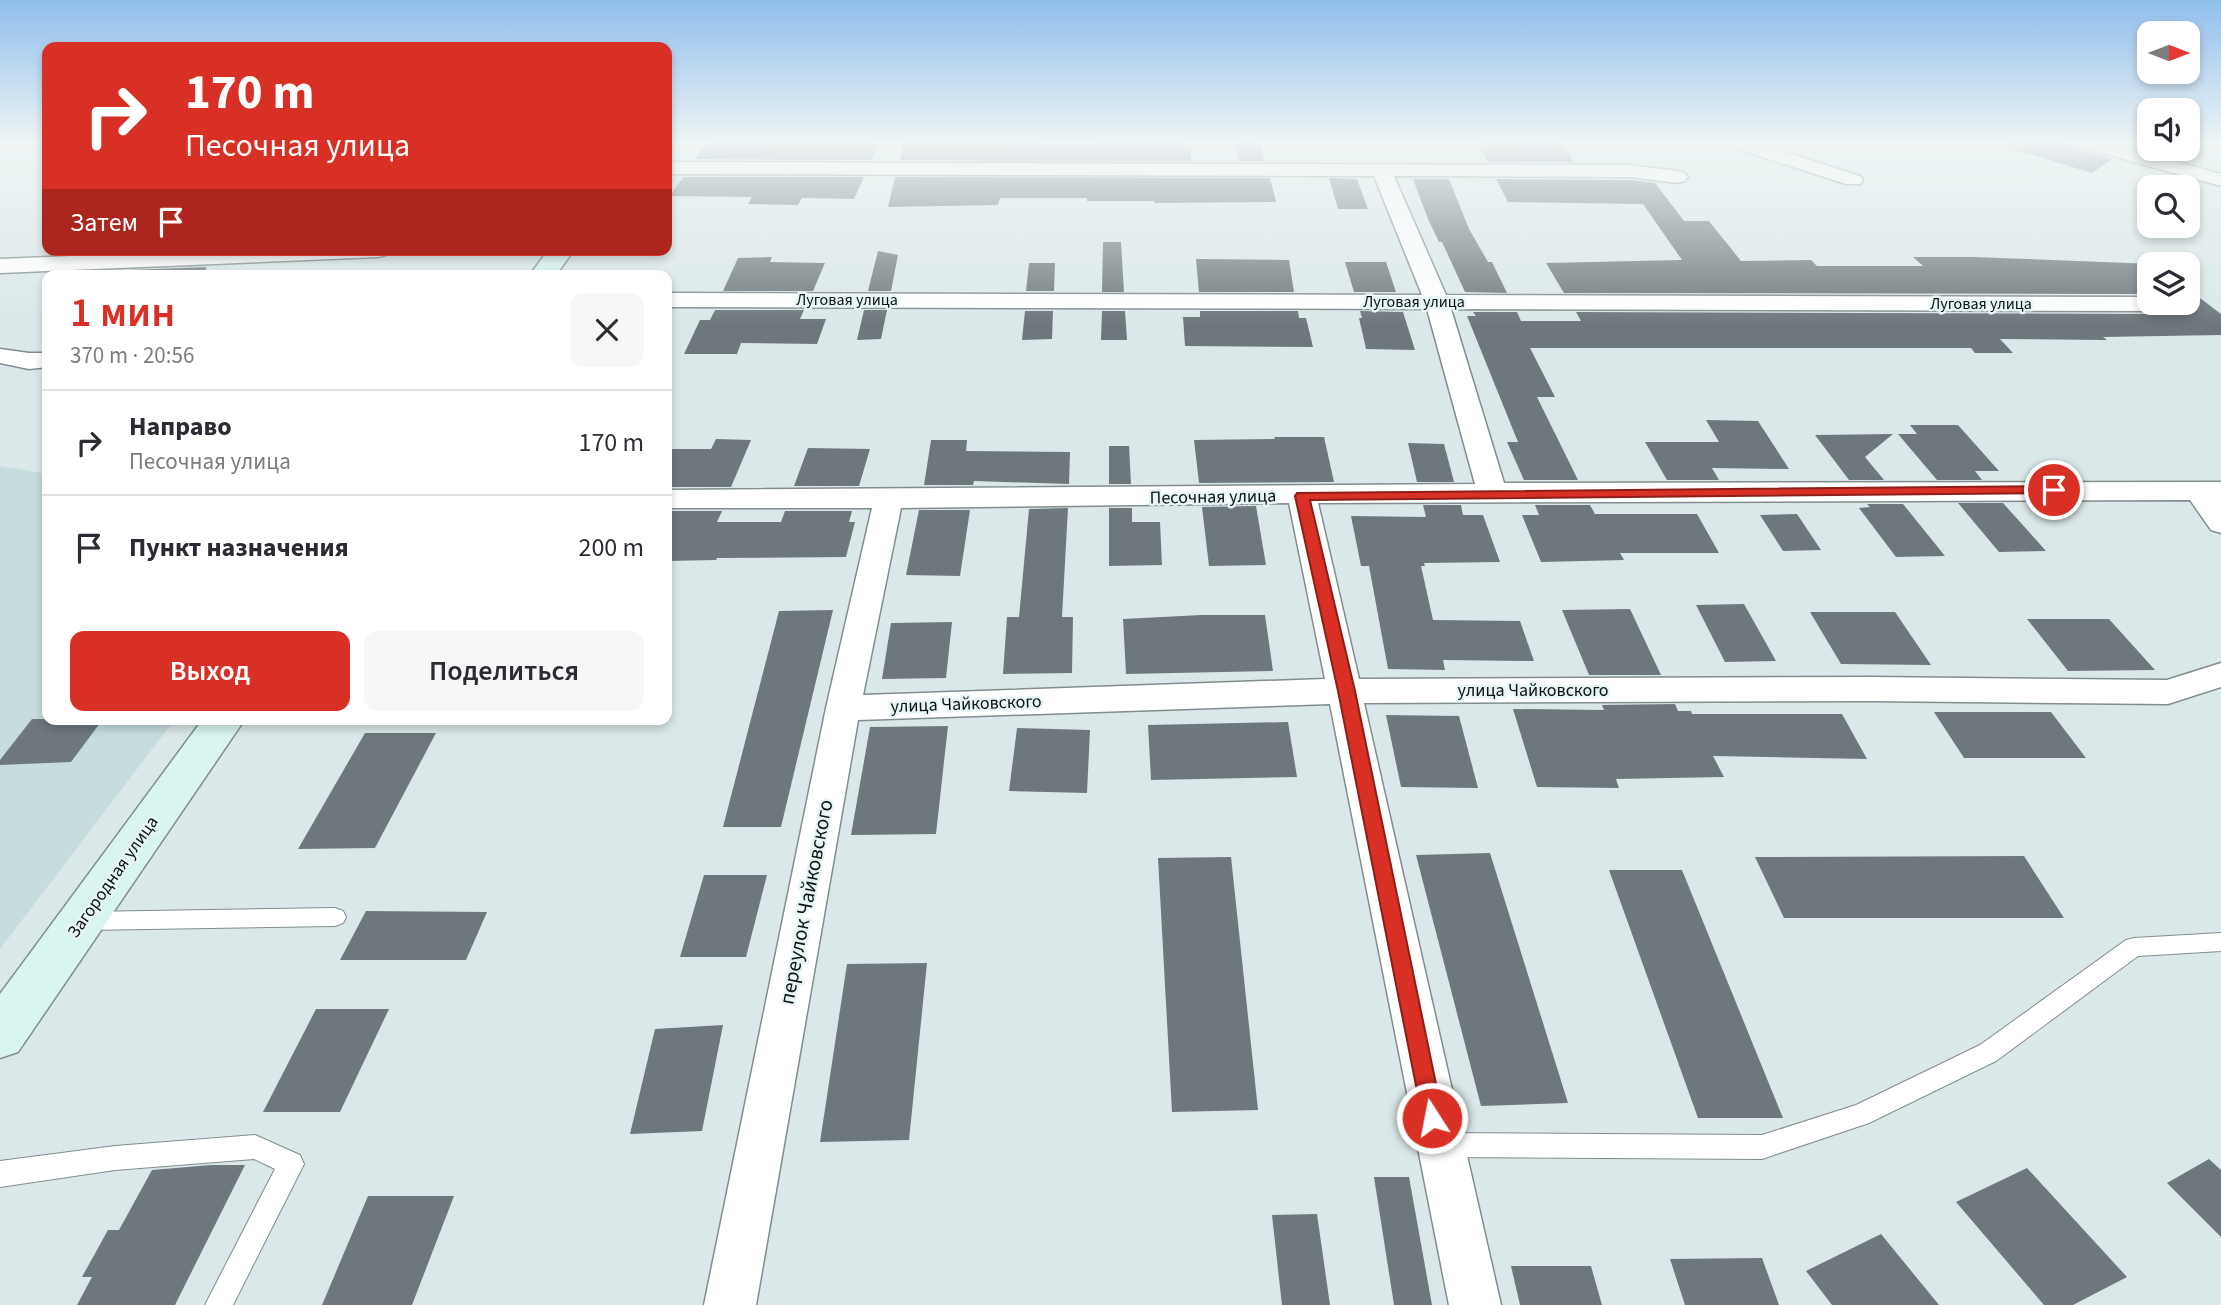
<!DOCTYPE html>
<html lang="ru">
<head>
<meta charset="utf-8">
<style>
  body { margin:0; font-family:"Source Sans 3",sans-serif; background:#f7f7f7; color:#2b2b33; height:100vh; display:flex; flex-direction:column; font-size:26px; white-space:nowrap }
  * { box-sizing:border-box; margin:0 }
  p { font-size:23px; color:#7c7c81 }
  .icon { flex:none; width:38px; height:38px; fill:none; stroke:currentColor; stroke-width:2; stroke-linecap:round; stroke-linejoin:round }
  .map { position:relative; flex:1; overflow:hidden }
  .panel { position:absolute; left:42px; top:270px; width:630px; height:455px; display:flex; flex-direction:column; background:#fff; border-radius:14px; box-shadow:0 4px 10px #0003 }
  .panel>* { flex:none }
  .top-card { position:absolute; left:42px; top:42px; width:630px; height:214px; border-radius:14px; box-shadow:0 4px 10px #0003; background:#d93025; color:#fff; overflow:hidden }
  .needle { width:46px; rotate:90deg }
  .buttons { position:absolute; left:2137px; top:21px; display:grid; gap:14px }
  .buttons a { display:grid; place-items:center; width:63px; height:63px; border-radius:14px; background:#fff; box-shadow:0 4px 10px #0003; font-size:35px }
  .pin { position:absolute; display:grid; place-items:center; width:60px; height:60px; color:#fff; margin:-30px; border:4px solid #fff; border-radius:50%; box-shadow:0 2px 7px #0007 }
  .me { position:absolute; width:77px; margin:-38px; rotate:349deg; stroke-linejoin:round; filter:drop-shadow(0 0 5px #0008) }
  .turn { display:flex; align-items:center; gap:24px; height:147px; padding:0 28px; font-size:32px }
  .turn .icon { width:91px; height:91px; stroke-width:2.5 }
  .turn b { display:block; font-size:49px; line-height:60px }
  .then { display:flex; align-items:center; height:66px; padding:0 28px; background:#0003; gap:14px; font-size:26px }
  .round { display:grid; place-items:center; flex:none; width:74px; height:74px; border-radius:14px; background:#f7f7f7 }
  .head { display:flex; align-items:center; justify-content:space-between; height:119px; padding:0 28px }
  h1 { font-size:42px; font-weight:600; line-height:52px; color:#d93025 }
  .primary-button { display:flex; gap:14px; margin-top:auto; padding:14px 28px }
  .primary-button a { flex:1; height:80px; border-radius:14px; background:#d93025; color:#fff; font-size:28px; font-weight:600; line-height:80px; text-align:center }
  .primary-button a+a { background:#f7f7f7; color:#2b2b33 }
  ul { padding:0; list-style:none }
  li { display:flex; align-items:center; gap:21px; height:105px; padding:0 28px; border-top:2px solid #e1e1e2 }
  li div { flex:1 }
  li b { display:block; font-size:26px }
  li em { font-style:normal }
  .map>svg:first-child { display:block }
  .built { fill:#c6dcdd }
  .building { fill:#6e787c }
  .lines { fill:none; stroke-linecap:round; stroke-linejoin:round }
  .lane-casing { stroke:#818d8e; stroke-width:2 }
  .street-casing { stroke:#818d8e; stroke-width:3 }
  .secondary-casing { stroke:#818d8e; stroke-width:3 }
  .lane { fill:#fff; fill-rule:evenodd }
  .street { fill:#fff; fill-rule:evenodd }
  .secondary { fill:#d8f5ef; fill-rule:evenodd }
  .route { fill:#d93025; stroke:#8d1f18; stroke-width:2 }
  .labels { text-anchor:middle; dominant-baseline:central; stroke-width:5; stroke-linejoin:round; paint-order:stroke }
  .far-street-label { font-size:16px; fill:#0e1313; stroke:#e8f5f6 }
  .street-label { font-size:18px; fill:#0e1313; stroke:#e8f5f6 }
  .near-street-label { font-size:21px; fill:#0e1313; stroke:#e8f5f6 }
</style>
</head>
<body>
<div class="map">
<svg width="2221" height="1305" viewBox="0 0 2221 1305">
  <rect width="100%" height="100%" fill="#dbe8e9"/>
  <!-- built -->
  <path class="built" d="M0,466l47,8v245h128l-175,230z"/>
  <!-- building -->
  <path class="building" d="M708,141h172l-9,19 -176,-1z
    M904,141l192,3v-3h95v20l-291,-1z
    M1236,141h24l4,20h-25z
    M1477,141h85l12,21h-86z
    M2007,141h61l3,7 41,11 -20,14 -86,-26z
    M683,177h181l-10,22 -52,-1 -4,7 -50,-1 4,-7 -82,-1z
    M895,177l375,1 6,24 -122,1v-2h-67v-3h-87l-2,7 -110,2z
    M1329,178l28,1 11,30h-30z
    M1413,179h36l20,50 19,33h4l15,31 -42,-1 -23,-50h-3l-11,-23z
    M1496,179l135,1 24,3 29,38h25l32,40 70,-1 6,6h106l-10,-9h61l181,7h-6v30l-585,-1 -18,-30 136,-3 -39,-56 -135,-2z
    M1103,242h18l3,50h-22z
    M878,251l20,4 -7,36h-23z
    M772,257l-2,5 55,1 -12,28h-90l15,-33z
    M1196,259l93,1 5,32h-95z
    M1345,262h41l10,30h-42z
    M1029,263h26l-1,28h-28z
    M206,267v8h-134l3,-3z
    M2188,289l33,25v21l-118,2 4,3 -107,-1 13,14h-38l-4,-5h-441l25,49h-18l41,83h-54l-17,-38h11l-51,-126h9l-3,-4h44l4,9h60l-5,-9 586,2 9,-2 5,-9h12z
    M715,310h89l-4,9h26l-9,25 -76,-1 -4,11h-53l16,-34h10z
    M864,310h23l-6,29 -24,1z
    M1025,311h28l-1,28 -30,1z
    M1102,311h23l2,29h-26z
    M1200,311h98l1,7h7l7,29 -128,-1 -2,-29h17z
    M1360,311l43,1 12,38 -49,-1 -7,-31h3z
    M1706,420l52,1 31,48 -77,-1 7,12h-52l-22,-38h74z
    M1910,425h48l41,46h-24l7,9h-45l-39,-46h19z
    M1893,434l-28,23 19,23h-35l-34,-45z
    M1274,437h50l10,45 -135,1 -5,-43 81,-1z
    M716,439l35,1 -20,47h-64v-38h44z
    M931,440h36l-1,11 104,1 -1,32 -95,-3 -1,4h-49z
    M1408,443l36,1 10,38h-37z
    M1109,446h20l2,38h-22z
    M808,448l62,1 -11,37h-65z
    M1958,503h45l43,48 -47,1z
    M1867,504h36l42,52 -49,1 -37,-49 11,-1z
    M1423,505h38l2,10h20l17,47 -76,1 1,3h-4l12,54 87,1 14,40 -91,-1 2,10 -57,-1 -19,-103h-8l-10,-50 75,1z
    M1535,505h55l5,9h102l22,39h-99l4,7 -83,2 -19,-47h17z
    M1256,506l10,59 -57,1 -7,-59z
    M1068,508l-6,109h11l-1,56 -69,1 4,-57h12l10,-108z
    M1109,508h23v14h28l2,43 -53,1z
    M919,510h51l-10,66 -54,-1z
    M667,511h55l-5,11h64l4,-11h67l-3,11h6l-9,35 -129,1 -1,2 -49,1z
    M1797,514l24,36 -38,1 -23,-36z
    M1744,604l32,57 -51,1 -29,-57z
    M1630,609l31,66h-72l-27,-65z
    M833,610l-52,217h-58l56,-216z
    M1810,612h85l36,53 -90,-1z
    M1201,615h64l8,56 -147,3 -3,-55z
    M2027,619h82l46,51 -87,1z
    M952,622l-6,56 -64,1 9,-56z
    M1675,704l3,7h13l1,3h150l25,45 -154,-3 11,21 -108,2 3,9 -82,-1 -24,-78 91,1 -2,-5z
    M1934,712h117l35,46h-122z
    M1386,715l73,1 19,72 -77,-1z
    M32,719h71l-32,43 -71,3v-5z
    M1288,722l9,55 -146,3 -3,-55z
    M948,726l-12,108 -85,1 19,-108z
    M1017,728l73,2 -3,63 -78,-2z
    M365,733h71l-61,115 -77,1z
    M1490,853l78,250 -87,3 -65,-251z
    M2024,856l40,62h-280l-29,-61z
    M1231,857l27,253 -86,2 -14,-254z
    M1609,870h73l101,248h-85z
    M704,875h63l-21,82h-66z
    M366,911l121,1 -21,48h-126z
    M927,963l-18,177 -89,2 27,-178z
    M316,1009h73l-49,103h-77z
    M723,1025l-21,106 -72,3 25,-105z
    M2209,1159l12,11v67l-54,-54z
    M211,1165h34l-70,140h-98l15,-28h-10l26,-47h11l33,-60z
    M2027,1168l100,109 -54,28h-29l-88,-103z
    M1374,1177h35l23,128h-38z
    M368,1196h86l-42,109h-90z
    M1317,1214l13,91h-48l-10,-90z
    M1881,1234l58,71h-107l-26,-34z
    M1762,1258l17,47h-94l-15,-46z
    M1511,1266h80l11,39h-82z"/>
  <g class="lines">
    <defs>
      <path id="lane" d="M0,142l47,1v6l-47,-1z
        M335,908l8,3 3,6 -3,6 -8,3 -250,4 -8,-3 -3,-6 3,-6 8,-3z
        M2221,933v18l-83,5 -142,105 -127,62 -107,36 -320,-2 -9,-3 -3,-9 3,-9 9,-3 320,2 94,-30 124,-60 146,-105 8,-2z
        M255,1135l45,20 4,9 -71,141h-28l70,-136 -21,-10 -139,11 -115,17v-26l115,-15z"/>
      <path id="street" d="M1723,141h28l109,35 3,4 -3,4h-14l-121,-39z
        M2070,141h30l121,33v12l-149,-41z
        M667,162l962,3 49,6 7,2 3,4 -3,4 -7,2 -49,-6 -235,-1 52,119 703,2v6h24l-3,6 -8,2 -711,-2 53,174 717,-1v51l-10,-3 -21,-30 -872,3 41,176 512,-2 296,3 54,-17v24l-53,17 -297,-3 -507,2 137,602h-52l-119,-601 -472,16 -102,585h-52l122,-597 46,-200h-205v-18l808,-6 -48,-175 -760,-2v-14l755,2 -48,-119 -707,-2zM1289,503l36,176 -462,16 38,-187z
        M216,250h173l-3,5 -8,2 -378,16v-14z
        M0,349l29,4h18v14l-18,2 -29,-6z"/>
      <path id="secondary" d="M548,250h26l-18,25h-26z
        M203,719h42l-227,333 -18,6v-64z"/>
    </defs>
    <!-- lane casing -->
    <use href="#lane" class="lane-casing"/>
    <!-- street casing -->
    <use href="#street" class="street-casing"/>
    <!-- secondary casing -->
    <use href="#secondary" class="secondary-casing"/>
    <!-- lane -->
    <use href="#lane" class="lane"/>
    <!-- street -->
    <use href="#street" class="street"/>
    <!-- secondary -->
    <use href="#secondary" class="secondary"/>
  </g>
  <!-- sky -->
  <linearGradient id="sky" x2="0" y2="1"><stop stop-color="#90beec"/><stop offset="0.44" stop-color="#eff5f5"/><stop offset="1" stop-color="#eff5f5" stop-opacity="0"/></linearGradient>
  <rect width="2221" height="324" fill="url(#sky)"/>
  <!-- route -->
  <path class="route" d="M2054,486l4,1v6l-748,7 45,191 88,427 -3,8 -8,3 -8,-3 -86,-435 -43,-195 2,-3z"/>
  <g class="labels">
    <!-- far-street labels -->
    <g class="far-street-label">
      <text x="847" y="300">Луговая улица</text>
      <text x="1414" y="302">Луговая улица</text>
      <text x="1981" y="304">Луговая улица</text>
    </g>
    <!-- street labels -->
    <g class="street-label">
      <text transform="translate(1213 497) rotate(-1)">Песочная улица</text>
      <text x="1533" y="690">улица Чайковского</text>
      <text transform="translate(966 704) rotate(-2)">улица Чайковского</text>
      <text transform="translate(113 877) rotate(-55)">Загородная улица</text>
    </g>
    <!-- near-street labels -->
    <g class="near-street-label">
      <text transform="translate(806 902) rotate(-79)">переулок Чайковского</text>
    </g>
  </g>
</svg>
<div class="buttons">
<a><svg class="needle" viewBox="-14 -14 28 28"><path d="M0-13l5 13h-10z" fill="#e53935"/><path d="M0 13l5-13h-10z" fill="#7c7c81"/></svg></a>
<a><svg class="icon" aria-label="sound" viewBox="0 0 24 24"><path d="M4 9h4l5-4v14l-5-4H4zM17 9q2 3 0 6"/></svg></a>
<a><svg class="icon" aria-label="search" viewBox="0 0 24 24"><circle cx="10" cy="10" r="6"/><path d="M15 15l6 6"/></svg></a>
<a><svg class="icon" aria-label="layers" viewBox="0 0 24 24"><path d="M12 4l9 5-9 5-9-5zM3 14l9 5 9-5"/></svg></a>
</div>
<div class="pin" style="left:2054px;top:490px;background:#d93025"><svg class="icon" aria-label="arrive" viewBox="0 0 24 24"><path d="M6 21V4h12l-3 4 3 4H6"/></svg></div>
<svg class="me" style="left:1432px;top:1118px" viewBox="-20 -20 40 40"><circle r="17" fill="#d93025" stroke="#fff" stroke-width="3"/><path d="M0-11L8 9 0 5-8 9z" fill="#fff"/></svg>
<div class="top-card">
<div class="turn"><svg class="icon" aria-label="right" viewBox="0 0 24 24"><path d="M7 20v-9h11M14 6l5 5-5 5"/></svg><div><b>170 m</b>Песочная улица</div></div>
<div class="then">Затем<svg class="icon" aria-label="arrive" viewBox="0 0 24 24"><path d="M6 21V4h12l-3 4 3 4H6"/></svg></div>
</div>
<section class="panel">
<div class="head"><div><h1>1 мин</h1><p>370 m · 20:56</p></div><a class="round"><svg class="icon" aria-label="close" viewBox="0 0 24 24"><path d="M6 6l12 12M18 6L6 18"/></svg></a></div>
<ul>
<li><svg class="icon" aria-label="right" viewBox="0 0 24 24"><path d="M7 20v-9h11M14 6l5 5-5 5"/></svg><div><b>Направо</b><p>Песочная улица</p></div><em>170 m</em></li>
<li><svg class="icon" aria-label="arrive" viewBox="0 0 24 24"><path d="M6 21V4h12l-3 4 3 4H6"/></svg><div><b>Пункт назначения</b></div><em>200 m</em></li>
</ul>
<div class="primary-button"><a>Выход</a><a>Поделиться</a></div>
</section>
</div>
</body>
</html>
